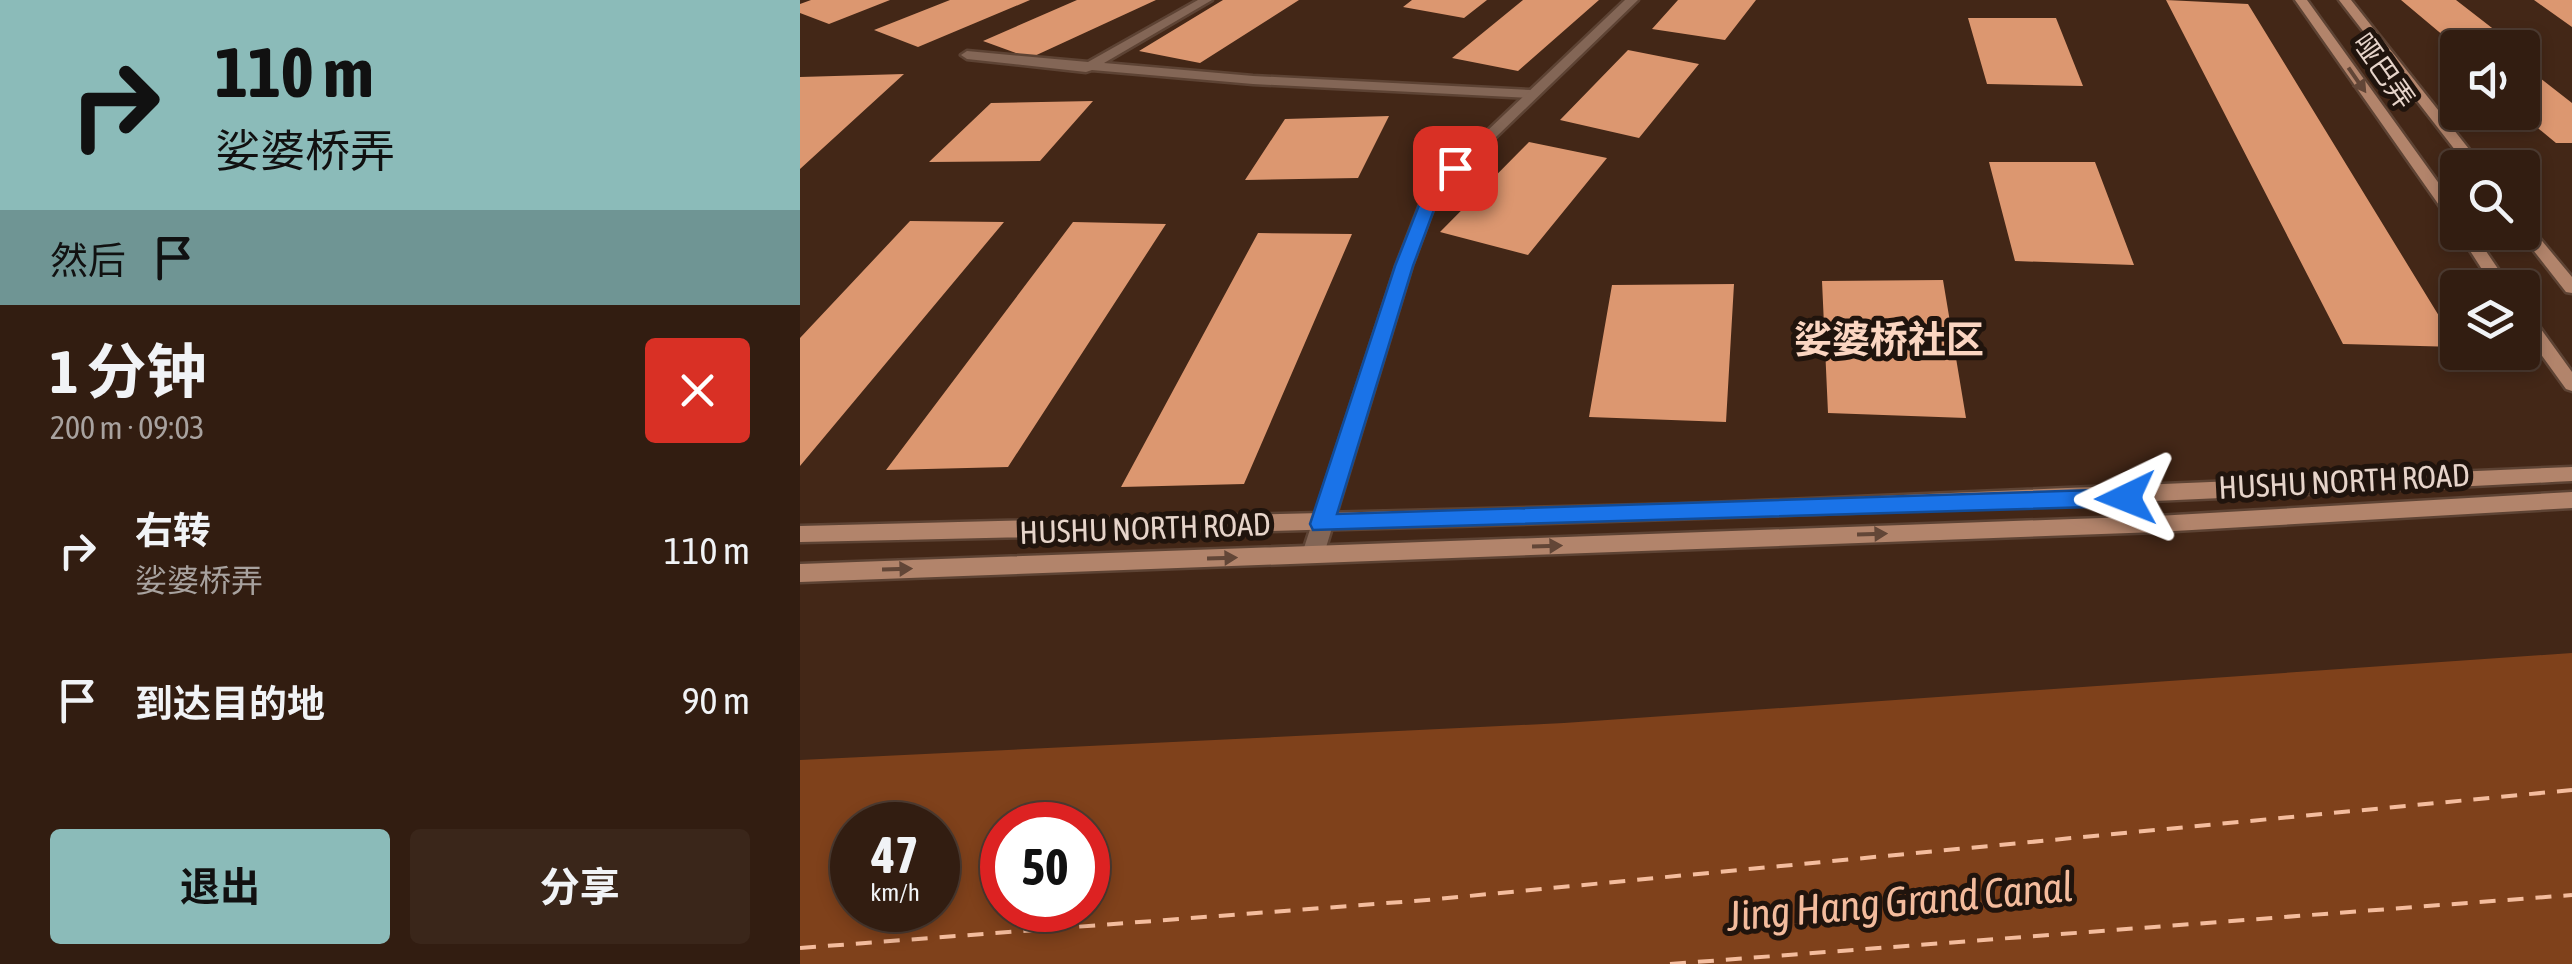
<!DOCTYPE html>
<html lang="zh">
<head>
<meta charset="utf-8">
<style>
  body { margin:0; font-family:"Asap Condensed","Noto Sans SC",sans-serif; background:#3a261a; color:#f1f3f6; height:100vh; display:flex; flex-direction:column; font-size:38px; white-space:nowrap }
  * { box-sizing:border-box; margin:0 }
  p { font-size:32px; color:#a8a29f }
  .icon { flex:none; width:55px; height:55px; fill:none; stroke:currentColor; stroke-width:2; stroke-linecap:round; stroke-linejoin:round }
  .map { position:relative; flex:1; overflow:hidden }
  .details { display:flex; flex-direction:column; background:#321d11; width:800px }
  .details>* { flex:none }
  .guide { background:#8bbbb9; color:#111; overflow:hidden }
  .controls { position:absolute; left:1640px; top:30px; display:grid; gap:20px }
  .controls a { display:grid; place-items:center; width:100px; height:100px; border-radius:10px; background:#321d11; box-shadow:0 5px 15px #0003,0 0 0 2px #4d3b31; font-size:50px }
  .speed { position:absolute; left:30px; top:802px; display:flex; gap:20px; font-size:50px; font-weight:700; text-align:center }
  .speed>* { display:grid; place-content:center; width:130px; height:130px; border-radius:50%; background:#321d11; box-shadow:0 5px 15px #0003,0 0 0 2px #4d3b31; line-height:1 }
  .speed small { font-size:25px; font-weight:400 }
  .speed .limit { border:15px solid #d22; background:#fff; color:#111 }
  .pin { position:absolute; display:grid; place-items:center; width:85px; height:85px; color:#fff; margin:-42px; border-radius:20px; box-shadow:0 5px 15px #0006 }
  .me { position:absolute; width:110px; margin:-55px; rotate:268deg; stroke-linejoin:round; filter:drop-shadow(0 0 8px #0008) }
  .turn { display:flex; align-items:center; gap:35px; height:210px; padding:0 50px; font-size:45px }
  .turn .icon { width:130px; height:130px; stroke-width:2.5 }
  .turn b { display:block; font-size:70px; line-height:85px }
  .then { display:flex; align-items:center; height:95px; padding:0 50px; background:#0003; gap:20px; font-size:38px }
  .round { display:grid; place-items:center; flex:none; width:105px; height:105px; border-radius:10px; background:#3a261a }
  .overview { display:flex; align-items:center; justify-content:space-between; height:170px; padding:0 50px }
  h1 { font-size:60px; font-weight:700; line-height:75px }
  .primary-button { display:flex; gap:20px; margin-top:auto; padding:20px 50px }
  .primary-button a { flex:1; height:115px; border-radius:10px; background:#8bbbb9; color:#111; font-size:40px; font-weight:700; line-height:115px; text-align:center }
  .primary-button a+a { background:#3a261a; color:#f1f3f6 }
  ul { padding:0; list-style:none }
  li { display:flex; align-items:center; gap:30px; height:150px; padding:0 50px }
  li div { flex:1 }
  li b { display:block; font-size:38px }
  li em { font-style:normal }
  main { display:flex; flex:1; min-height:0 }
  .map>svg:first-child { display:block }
  .water { fill:#7f411b; fill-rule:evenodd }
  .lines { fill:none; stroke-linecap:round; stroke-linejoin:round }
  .ferry { stroke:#f4bc9d; stroke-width:4; stroke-dasharray:16 12; stroke-linecap:butt }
  .building { fill:#dc9770 }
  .lane-casing { stroke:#5d4334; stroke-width:5 }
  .street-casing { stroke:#5d4334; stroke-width:5 }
  .secondary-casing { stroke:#5d4334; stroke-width:5 }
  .lane { fill:#836656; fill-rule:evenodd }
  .street { fill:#836656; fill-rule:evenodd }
  .secondary { fill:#b2846b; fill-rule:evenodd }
  .oneway { fill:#624637 }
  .route { fill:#1a73e8; stroke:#114b97; stroke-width:2.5 }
  .labels { text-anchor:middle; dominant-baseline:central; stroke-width:10; stroke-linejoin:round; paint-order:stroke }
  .far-street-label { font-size:28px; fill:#e6d4ca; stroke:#20140d }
  .street-label { font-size:32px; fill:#e6d4ca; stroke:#20140d }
  .quarter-label { font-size:38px; font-weight:bold; fill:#fad5c1; stroke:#20140d }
  .near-water-label { font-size:42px; font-style:italic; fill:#f4bc9d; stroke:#20140d }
</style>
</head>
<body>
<main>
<section class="details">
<div class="guide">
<div class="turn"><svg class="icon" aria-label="right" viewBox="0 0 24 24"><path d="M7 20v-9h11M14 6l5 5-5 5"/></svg><div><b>110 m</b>娑婆桥弄</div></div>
<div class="then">然后<svg class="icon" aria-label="arrive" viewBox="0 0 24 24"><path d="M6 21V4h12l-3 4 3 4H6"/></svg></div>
</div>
<div class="overview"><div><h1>1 分钟</h1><p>200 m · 09:03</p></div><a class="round" style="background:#d93025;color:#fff"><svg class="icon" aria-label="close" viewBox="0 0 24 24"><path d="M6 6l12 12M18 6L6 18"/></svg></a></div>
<ul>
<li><svg class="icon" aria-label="right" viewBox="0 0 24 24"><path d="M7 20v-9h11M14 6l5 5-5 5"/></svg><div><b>右转</b><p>娑婆桥弄</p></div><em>110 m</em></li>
<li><svg class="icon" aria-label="arrive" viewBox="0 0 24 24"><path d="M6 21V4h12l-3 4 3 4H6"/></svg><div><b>到达目的地</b></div><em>90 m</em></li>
</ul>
<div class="primary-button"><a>退出</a><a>分享</a></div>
</section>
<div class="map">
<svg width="1772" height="964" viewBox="0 0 1772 964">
  <rect width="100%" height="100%" fill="#432717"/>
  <!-- water -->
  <path class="water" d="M1772,653v311h-1772v-204l764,-37zM52,825h86v85h-86zM202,825h86v85h-86z"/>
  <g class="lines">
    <!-- ferry -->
    <path class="ferry" d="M0,948l627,-48 1145,-110
      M870,964l902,-69"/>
  </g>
  <!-- building -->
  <path class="building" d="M11,0h79l-61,24 -29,-11v-9z
    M150,0h80l-112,47 -44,-17z
    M277,0h79l-126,58 -47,-17z
    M423,0h76l-99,63 -61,-12z
    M612,0h75l-23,18 -61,-11z
    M723,0h76l-81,71 -66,-13z
    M878,0h78l-31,40 -73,-11z
    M1366,0l82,4 210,343 -115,-3z
    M1601,0h55l58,45 -57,2z
    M1734,0h38v27z
    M1168,18h88l27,68 -96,-2z
    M828,50l71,14 -60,74 -79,-18z
    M1722,64l50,39v40h-16l-34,-28z
    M104,74l-104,95v-92z
    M293,101l-53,60 -111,1 62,-59z
    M589,116l-31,62 -113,2 40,-61z
    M729,142l78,16 -79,97 -88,-23z
    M1189,162h106l39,103 -119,-4z
    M110,221l94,1 -204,244v-128z
    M273,222l93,2 -158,243 -122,3z
    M458,233l94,1 -108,250 -123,3z
    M1143,280l23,138 -138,-5 -6,-132z
    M934,284l-8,138 -137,-5 23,-132z"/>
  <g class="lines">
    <defs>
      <path id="lane" d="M398,0h14l-108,63 149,13 278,14 7,4 -7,4 -278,-14 -161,-14 -6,2 -119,-13 -6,-4 6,-4 121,11z"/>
      <path id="street" d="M825,0h13l-198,191 -28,75 -88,288 -3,6h-16l-3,-6 94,-288 30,-77z"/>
      <path id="secondary" d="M1495,0h12l151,210v17l-5,-2z
        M1539,0h12l133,168h-15z
        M1722,221l5,2 45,54v16l-6,-1 -47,-60h3z
        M1658,232h15l38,56h-17z
        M1722,310l6,1 44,61v19l-6,-2 -44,-61z
        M1772,467v14c-590,31 -1181,49 -1772,61v-16l886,-22z
        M1772,492v16l-415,24 -1357,50v-18l1357,-48z"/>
    </defs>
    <!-- lane casing -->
    <use href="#lane" class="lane-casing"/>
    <!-- street casing -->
    <use href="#street" class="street-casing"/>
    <!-- secondary casing -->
    <use href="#secondary" class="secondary-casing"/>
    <!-- lane -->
    <use href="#lane" class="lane"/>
    <!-- street -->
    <use href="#street" class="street"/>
    <!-- secondary -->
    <use href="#secondary" class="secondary"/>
  </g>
  <!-- one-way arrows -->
  <defs><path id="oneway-solid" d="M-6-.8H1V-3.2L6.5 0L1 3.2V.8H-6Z" transform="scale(2.5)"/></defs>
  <g class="oneway">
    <use href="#oneway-solid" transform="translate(1557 80) rotate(55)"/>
    <use href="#oneway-solid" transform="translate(1072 534) rotate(-2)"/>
    <use href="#oneway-solid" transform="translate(747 546) rotate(-2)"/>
    <use href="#oneway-solid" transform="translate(422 558) rotate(-2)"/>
    <use href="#oneway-solid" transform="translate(97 569) rotate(-2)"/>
  </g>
  <!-- route -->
  <path class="route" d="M655,163l8,5 -22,23 -28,75 -76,248 789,-25 12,9 -12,8 -813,24 -3,-6 85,-258 30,-76z"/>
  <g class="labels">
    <!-- far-street labels -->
    <g class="far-street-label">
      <text transform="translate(1584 71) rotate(55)">哑巴弄</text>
    </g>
    <!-- street labels -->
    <g class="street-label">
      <text transform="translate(1544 481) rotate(-3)">HUSHU NORTH ROAD</text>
      <text transform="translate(345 528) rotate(-2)">HUSHU NORTH ROAD</text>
    </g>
    <!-- quarter labels -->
    <g class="quarter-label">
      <text x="1089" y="339">娑婆桥社区</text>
    </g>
    <!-- near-water labels -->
    <g class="near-water-label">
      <text transform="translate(1100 901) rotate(-5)">Jing Hang Grand Canal</text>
    </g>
  </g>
</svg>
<div class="controls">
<a><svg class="icon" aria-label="sound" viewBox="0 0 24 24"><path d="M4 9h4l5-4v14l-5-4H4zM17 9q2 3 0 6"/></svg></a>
<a><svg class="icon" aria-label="search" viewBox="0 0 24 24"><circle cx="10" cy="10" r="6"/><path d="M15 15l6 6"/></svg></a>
<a><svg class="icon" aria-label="layers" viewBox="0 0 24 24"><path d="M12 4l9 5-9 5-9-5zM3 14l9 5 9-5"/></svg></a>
</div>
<div class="speed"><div>47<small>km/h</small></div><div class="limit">50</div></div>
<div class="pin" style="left:655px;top:168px;background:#d93025"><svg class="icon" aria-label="arrive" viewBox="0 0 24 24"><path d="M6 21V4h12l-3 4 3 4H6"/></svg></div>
<svg class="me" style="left:1326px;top:498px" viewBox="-20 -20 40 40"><path d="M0-17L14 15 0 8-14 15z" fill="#1a73e8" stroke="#fff" stroke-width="4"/></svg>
</div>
</main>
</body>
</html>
